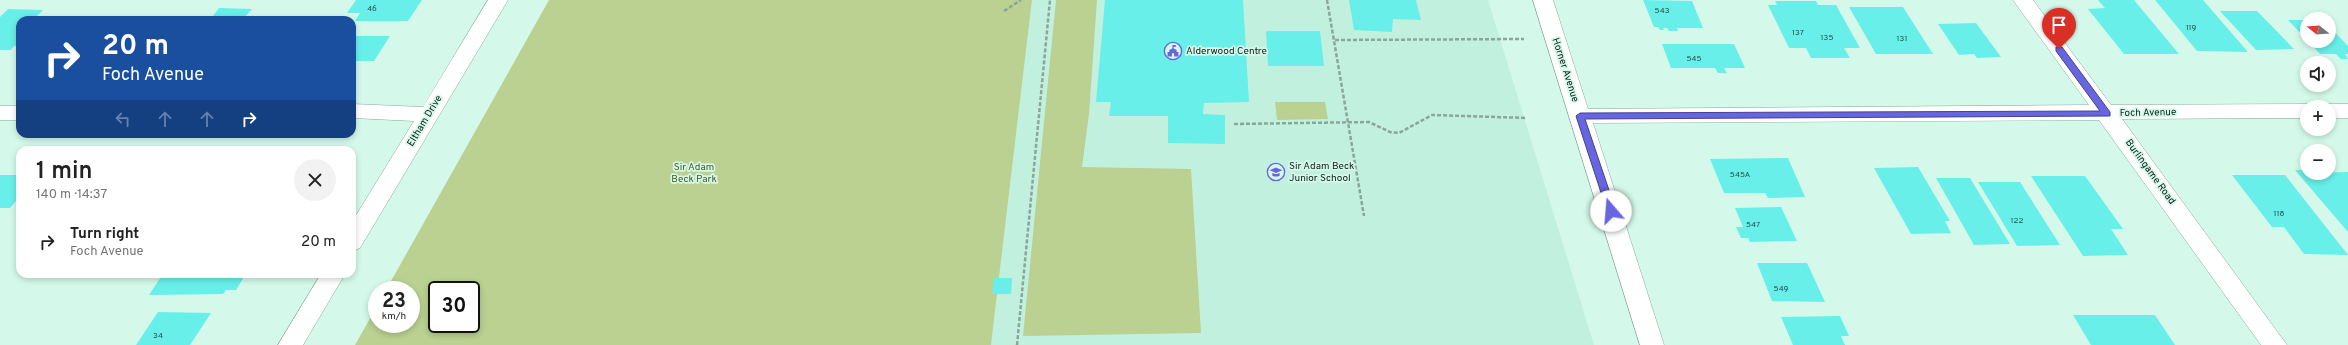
<!DOCTYPE html>
<html lang="en">
<head>
<meta charset="utf-8">
<style>
  body { margin:0; font-family:Overpass,sans-serif; background:#f2f2f2; color:#222; height:100vh; display:flex; flex-direction:column; font-size:15px; white-space:nowrap }
  * { box-sizing:border-box; margin:0 }
  p { font-size:13px; color:#767676 }
  .icon { flex:none; width:22px; height:22px; fill:none; stroke:currentColor; stroke-width:2; stroke-linecap:round; stroke-linejoin:round }
  .map { position:relative; flex:1; overflow:hidden }
  .drawer { position:absolute; left:16px; top:146px; width:340px; height:132px; display:flex; flex-direction:column; background:#fff; border-radius:12px; box-shadow:0 2px 6px #0003 }
  .drawer>* { flex:none }
  .hud { position:absolute; left:16px; top:16px; width:340px; height:122px; border-radius:12px; box-shadow:0 2px 6px #0003; background:#1a4fa0; color:#fff; overflow:hidden }
  .needle { width:26px; rotate:287deg }
  .tools { position:absolute; left:2300px; top:12px; display:grid; gap:8px }
  .tools a { display:grid; place-items:center; width:36px; height:36px; border-radius:50%; background:#fff; box-shadow:0 2px 6px #0003; font-size:20px }
  .speed { position:absolute; left:368px; top:281px; display:flex; gap:8px; font-size:20px; font-weight:700; text-align:center }
  .speed>* { display:grid; place-content:center; width:52px; height:52px; border-radius:50%; background:#fff; box-shadow:0 2px 6px #0003; line-height:1 }
  .speed small { font-size:10px; font-weight:400 }
  .speed .limit { border:2px solid #111; border-radius:6px; background:#fff; color:#111 }
  .pin { position:absolute; display:grid; place-items:center; width:34px; height:34px; color:#fff; margin:-41px -17px; border-radius:50% 50% 50% 0; rotate:-45deg; box-shadow:0 0 4px #0007 }
  .pin .icon { rotate:45deg }
  .me { position:absolute; width:44px; margin:-22px; rotate:342deg; stroke-linejoin:round; filter:drop-shadow(0 0 3px #0008) }
  .turn { display:flex; align-items:center; gap:14px; height:84px; padding:0 20px; font-size:18px }
  .turn .icon { width:52px; height:52px; stroke-width:2.5 }
  .turn b { display:block; font-size:28px; line-height:34px }
  .lanes { display:flex; align-items:center; height:38px; padding:0 20px; background:#0003; justify-content:center; gap:20px; direction:ltr }
  .lanes .off { opacity:.35 }
  .round { display:grid; place-items:center; flex:none; width:42px; height:42px; border-radius:21px; background:#f2f2f2 }
  .headline { display:flex; align-items:center; justify-content:space-between; height:68px; padding:0 20px }
  h1 { font-size:24px; font-weight:600; line-height:30px }
  ul { padding:0; list-style:none }
  li { display:flex; align-items:center; gap:12px; height:56px; padding:0 20px }
  li div { flex:1 }
  li b { display:block; font-size:15px }
  li em { font-style:normal }
  .map>svg:first-child { display:block }
  .built { fill:#c2f0de }
  .green { fill:#bad191; fill-rule:evenodd }
  .building { fill:#68efe9 }
  .lines { fill:none; stroke-linecap:round; stroke-linejoin:round }
  .minor-casing { stroke:#87aa9c; stroke-width:1 }
  .path { stroke:#8aa69b; stroke-width:2.5; stroke-dasharray:4 2; stroke-linecap:butt }
  .minor { fill:#fff; fill-rule:evenodd }
  .route { fill:#6866df; stroke:#444291 }
  .labels { text-anchor:middle; dominant-baseline:central; stroke-width:3.5; stroke-linejoin:round; paint-order:stroke }
  .number-label { font-size:8px; fill:#25524c }
  .poi-label { font-size:10px; fill:#0f1d18; stroke:#d4f9ea; text-anchor:start }
  .street-label { font-size:10px; fill:#0f1d18; stroke:#d4f9ea }
  .park-label { font-size:10px; fill:#475a1d; stroke:#d4f9ea }
</style>
</head>
<body>
<div class="map">
<svg width="2348" height="345" viewBox="0 0 2348 345">
  <rect width="100%" height="100%" fill="#d4f9ea"/>
  <!-- built -->
  <path class="built" d="M1032,0h456l106,345h-603z"/>
  <!-- green -->
  <path class="green" d="M549,0h483l-41,345h-636l22,-39v18h34v-34h-25zM437,290h34v34h-34z
    M1056,0h41l-8,114 -7,53 109,2 10,164 -178,3z
    M1275,102h50l3,17 -51,1z"/>
  <!-- building -->
  <path class="building" d="M356,0h66l-14,21h-53l5,-8h-13z
    M1105,0h138l6,102 -45,1 -1,11 22,1v29l-57,-1v-27h-59l2,-14h-15z
    M1349,0h67l5,20 -28,-1 -1,13 -38,-2z
    M1643,0l49,1 11,27h-26l1,3h-9l-2,-3h-4l1,2h-4l-2,-3h-4z
    M2098,0h36l45,54h-55l-36,-45 17,-1z
    M2155,0h48l45,52 -51,-1z
    M1775,1h41l2,4h18l24,43h-16l6,10h-39l-5,-10h-17l-21,-43h9z
    M1849,7h54l30,47h-57z
    M219,8l33,1 -10,11h-32z
    M8,9l35,1 -7,7h11l-3,3h-24v26h-6l-3,4h-11v-33z
    M2220,11h37l37,38 -38,1z
    M145,18h40l-2,2h-40z
    M79,19h34v1h-36z
    M2288,20h19v20z
    M1976,23l25,34 -24,1 -3,-4 -15,1 -21,-31z
    M2329,26l19,20v8h-3l3,5h-7l-5,-5h-16l-12,-13h21z
    M1266,31h54l4,35h-56z
    M352,36h38l-16,25h-22z
    M1662,44h72l11,24h-21l3,5h-9l-3,-5h-44z
    M231,148l76,1v1h-77z
    M1788,158l17,39 -37,1 -3,-5h-41l-14,-34z
    M1918,167l32,54h-5l6,12 -40,1 -37,-66z
    M2295,170h12v3l41,-1v60z
    M0,175h20v21l-10,12h-10z
    M2232,175h53l63,80 -44,-1 -20,-27h-12z
    M2031,176h54l38,53h-12l17,26 -45,1z
    M1936,178h34l40,66 -36,1z
    M1978,182h42l40,63 -43,1z
    M1781,207l16,34 -47,1 -2,-4h-7l-5,-11h7l-8,-19z
    M1757,263h50l18,39 -53,-1z
    M163,274h74l-2,3h9l-8,13h-10l-3,4 -74,1z
    M994,278h18l-1,16h-19z
    M158,312l53,1 -21,32h-54z
    M2073,315h82l20,30h-84z
    M1840,316l9,20h-8l4,9h-52l-12,-28z"/>
  <g class="lines">
    <defs>
      <path id="minor" d="M488,0h20l-148,248 -8,3v-29l62,-101 -62,-3v-14l71,3z
        M1533,0h20l35,109 501,-4 -76,-105h20l78,105 196,-1 7,2 -7,1v11l-185,1 165,226h-26l-162,-225 -506,3 71,222h-24z
        M2329,104h19v14h-19v-11h-8z
        M0,106h20v14h-20z
        M321,274h24l-42,71h-25z"/>
    </defs>
    <!-- minor casing -->
    <use href="#minor" class="minor-casing"/>
    <!-- path -->
    <path class="path" d="M1327,0l37,216
      M1004,11l17,-11
      M1335,40l189,-1
      M1234,124l135,-2 21,10 9,1 33,-18 95,3
      M1017,345l33,-345"/>
    <!-- minor -->
    <use href="#minor" class="minor"/>
  </g>
  <!-- route -->
  <path class="route" d="M2056,47h6l48,65v4l-525,3 31,92 -5,3 -4,-3 -31,-95 4,-3 520,-2 -44,-60z"/>
  <!-- icons -->
  <defs>
    <symbol id="civic-ring" viewBox="-11 -11 22 22"><circle r="9.5" fill="#d4f9ea" stroke="#6866df" stroke-width="1.5"/><path d="M-.6-6.5H3V-4.5H.6V-3L4-1V1h2V6H-6V1h2V-1L-.6-3ZM-1.2 2.5V6h2.4V2.5Z" fill="#6866df"/></symbol>
    <symbol id="school-ring" viewBox="-11 -11 22 22"><circle r="9.5" fill="#d4f9ea" stroke="#6866df" stroke-width="1.5"/><path d="M0-5L7-2L0 1L-7-2ZM-4 1L0 2.5L4 1V4Q0 6-4 4Z" fill="#6866df"/></symbol>
  </defs>
  <g fill-rule="evenodd">
    <use href="#civic-ring" x="1163" y="41" width="20" height="20"/>
    <use href="#school-ring" x="1266" y="162" width="20" height="20"/>
  </g>
  <g class="labels">
    <!-- number labels -->
    <g class="number-label">
      <text x="372" y="9">46</text>
      <text x="1662" y="11">543</text>
      <text x="2191" y="28">119</text>
      <text x="1798" y="33">137</text>
      <text x="1827" y="38">135</text>
      <text x="1902" y="39">131</text>
      <text x="1694" y="59">545</text>
      <text x="1740" y="175">545A</text>
      <text x="2279" y="214">118</text>
      <text x="2017" y="221">122</text>
      <text x="1753" y="225">547</text>
      <text x="1781" y="289">549</text>
      <text x="158" y="336">34</text>
    </g>
    <!-- poi labels -->
    <g class="poi-label">
      <text x="1186" y="51">Alderwood Centre</text>
      <text x="1289" y="166">Sir Adam Beck<tspan x="1289" dy="12">Junior School</tspan></text>
    </g>
    <!-- street labels -->
    <g class="street-label">
      <text transform="translate(1565 70) rotate(72)">Horner Avenue</text>
      <text transform="translate(2148 113) rotate(-1)">Foch Avenue</text>
      <text transform="translate(425 121) rotate(-59)">Eltham Drive</text>
      <text transform="translate(2150 172) rotate(54)">Burlingame Road</text>
    </g>
    <!-- park labels -->
    <g class="park-label">
      <text x="694" y="167">Sir Adam<tspan x="694" dy="12">Beck Park</tspan></text>
    </g>
  </g>
</svg>
<div class="tools">
<a><svg class="needle" viewBox="-14 -14 28 28"><path d="M0-13l5 13h-10z" fill="#e53935"/><path d="M0 13l5-13h-10z" fill="#767676"/></svg></a>
<a><svg class="icon" aria-label="sound" viewBox="0 0 24 24"><path d="M4 9h4l5-4v14l-5-4H4zM17 9q2 3 0 6"/></svg></a>
<a>+</a>
<a>−</a>
</div>
<div class="speed"><div>23<small>km/h</small></div><div class="limit">30</div></div>
<div class="pin" style="left:2059px;top:49px;background:#d93025"><svg class="icon" aria-label="arrive" viewBox="0 0 24 24"><path d="M6 21V4h12l-3 4 3 4H6"/></svg></div>
<svg class="me" style="left:1611px;top:211px" viewBox="-20 -20 40 40"><circle r="19" fill="#fff"/><path d="M0-13L10 11 0 6-10 11z" fill="#6866df"/></svg>
<div class="hud">
<div class="turn"><svg class="icon" aria-label="right" viewBox="0 0 24 24"><path d="M7 20v-9h11M14 6l5 5-5 5"/></svg><div><b>20 m</b>Foch Avenue</div></div>
<div class="lanes"><svg class="icon off" aria-label="left" viewBox="0 0 24 24"><path d="M17 20v-9H6M10 6l-5 5 5 5"/></svg><svg class="icon off" aria-label="ahead" viewBox="0 0 24 24"><path d="M12 20V5M6 11l6-6 6 6"/></svg><svg class="icon off" aria-label="ahead" viewBox="0 0 24 24"><path d="M12 20V5M6 11l6-6 6 6"/></svg><svg class="icon" aria-label="right" viewBox="0 0 24 24"><path d="M7 20v-9h11M14 6l5 5-5 5"/></svg></div>
</div>
<section class="drawer">
<div class="headline"><div><h1>1 min</h1><p>140 m · 14:37</p></div><a class="round"><svg class="icon" aria-label="close" viewBox="0 0 24 24"><path d="M6 6l12 12M18 6L6 18"/></svg></a></div>
<ul>
<li><svg class="icon" aria-label="right" viewBox="0 0 24 24"><path d="M7 20v-9h11M14 6l5 5-5 5"/></svg><div><b>Turn right</b><p>Foch Avenue</p></div><em>20 m</em></li>
</ul>
</section>
</div>
</body>
</html>
